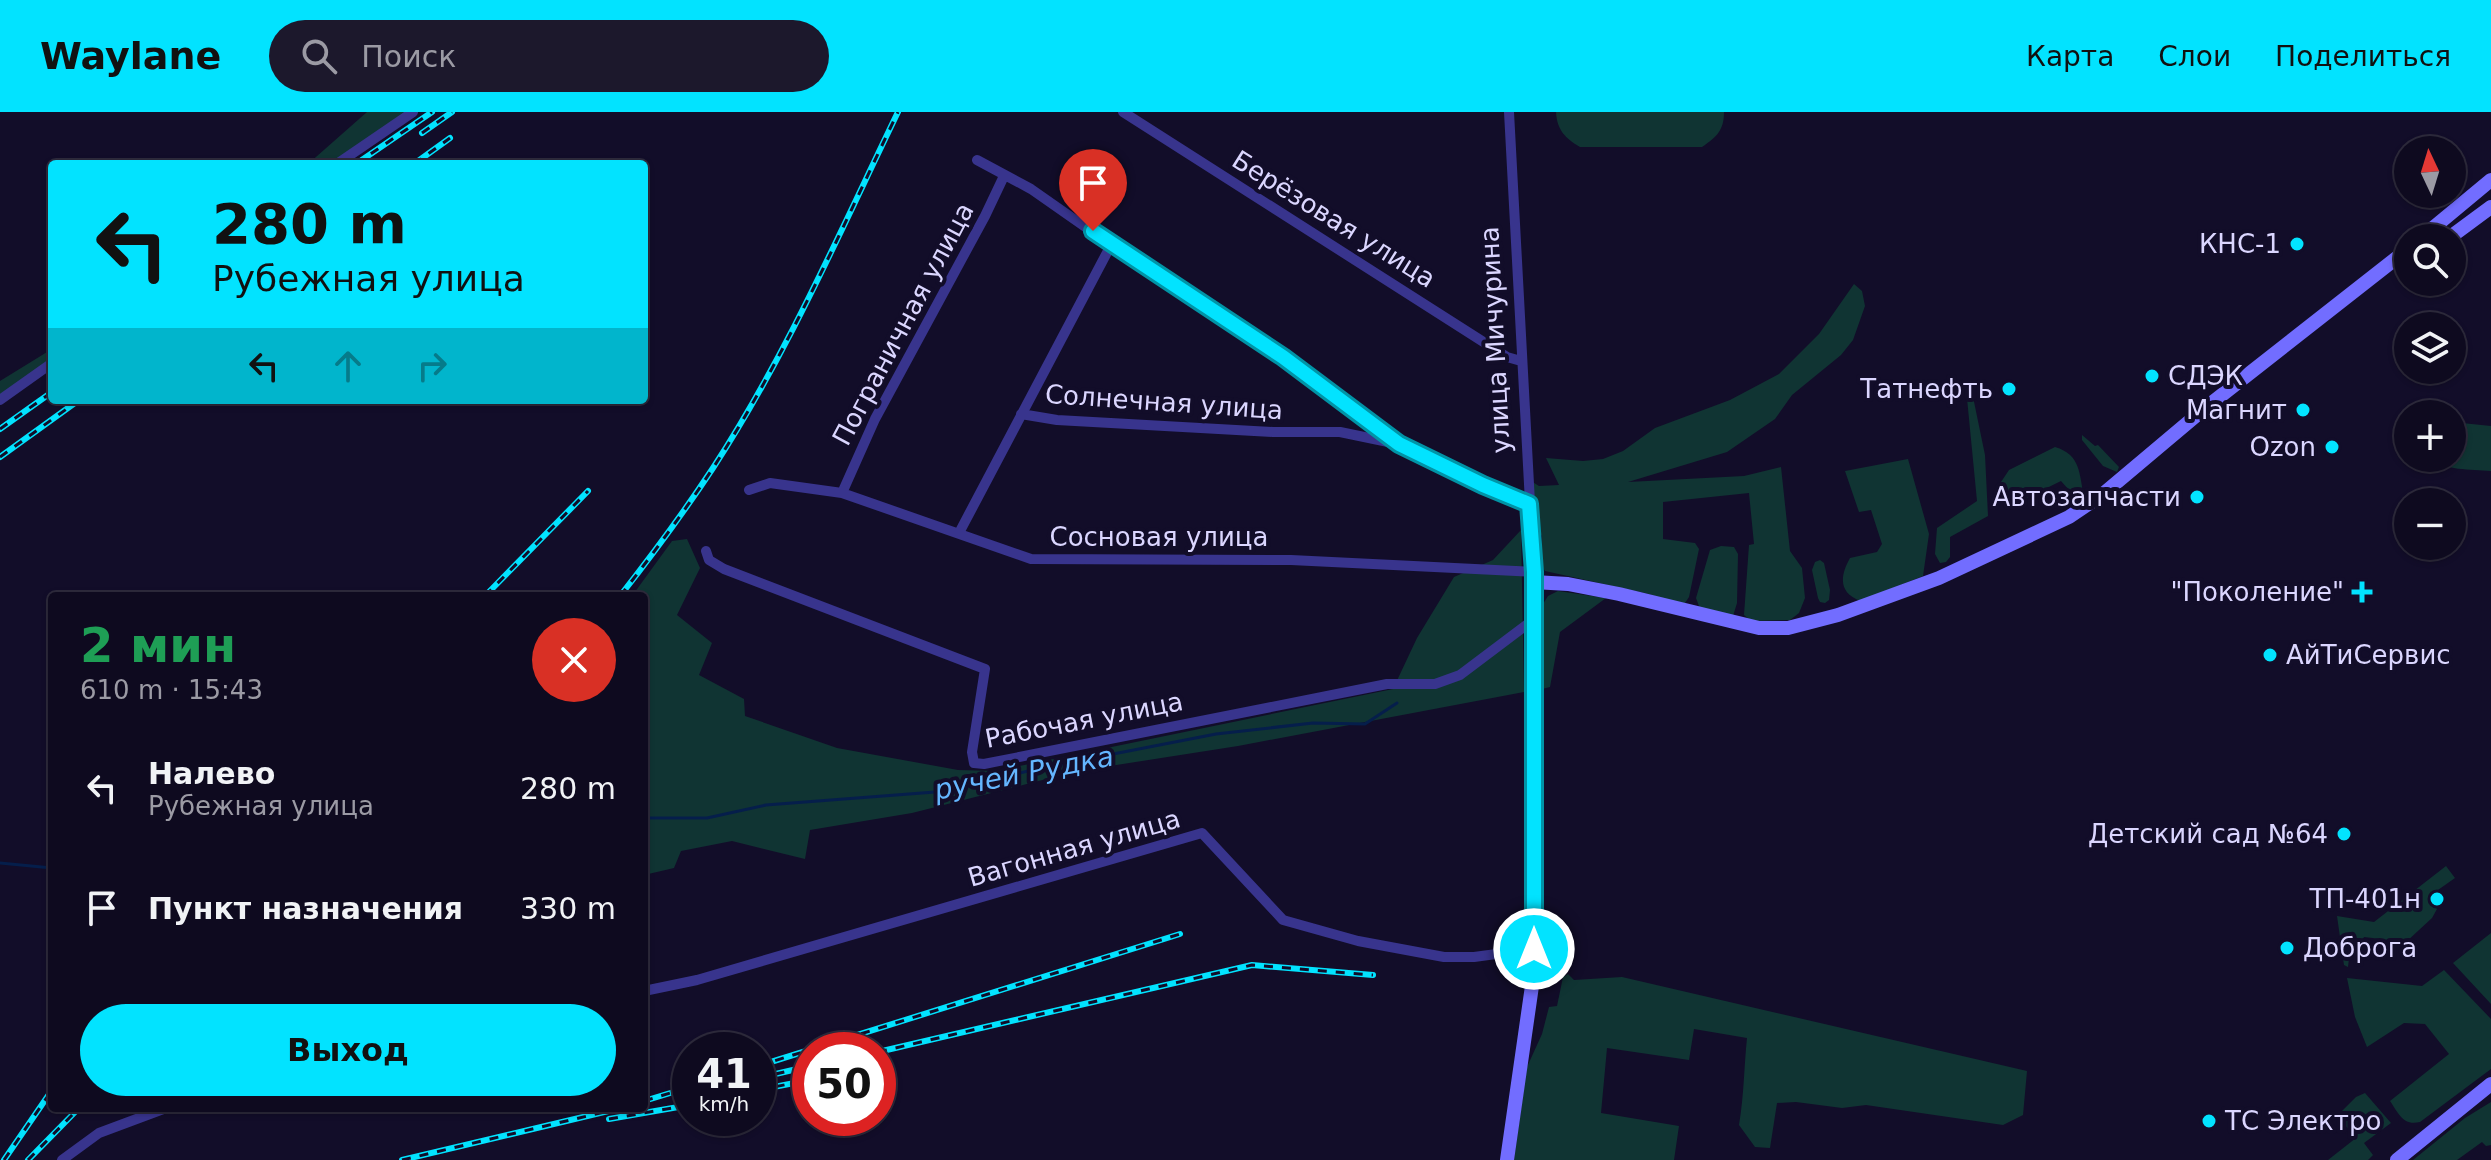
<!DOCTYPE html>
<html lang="ru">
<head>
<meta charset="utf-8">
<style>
  body { margin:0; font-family:"DejaVu Sans",sans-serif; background:#1c182c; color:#f1f3f6; height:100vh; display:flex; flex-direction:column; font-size:30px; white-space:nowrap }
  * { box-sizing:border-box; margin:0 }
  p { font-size:26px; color:#9b9aa4 }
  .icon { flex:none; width:44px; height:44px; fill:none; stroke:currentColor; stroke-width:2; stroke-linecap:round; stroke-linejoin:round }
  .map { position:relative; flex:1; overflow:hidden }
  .panel { position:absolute; left:48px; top:480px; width:600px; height:520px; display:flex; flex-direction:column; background:#0e0a1f; border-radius:8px; box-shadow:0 2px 6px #0004,0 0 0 2px #2e2b3d }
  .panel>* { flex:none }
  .banner { position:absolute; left:48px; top:48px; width:600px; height:244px; border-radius:8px; box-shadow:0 2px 6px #0004,0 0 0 2px #2e2b3d; background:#02e3ff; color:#111; overflow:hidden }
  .needle { width:52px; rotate:356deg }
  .controls { position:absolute; left:2394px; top:24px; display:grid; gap:16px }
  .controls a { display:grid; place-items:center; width:72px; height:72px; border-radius:50%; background:#0e0a1f; box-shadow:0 2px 6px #0004,0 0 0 2px #2e2b3d; font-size:40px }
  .speed { position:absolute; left:672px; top:920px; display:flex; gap:16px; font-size:40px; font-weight:700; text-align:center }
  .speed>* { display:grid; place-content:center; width:104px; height:104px; border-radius:50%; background:#0e0a1f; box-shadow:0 2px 6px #0004,0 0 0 2px #2e2b3d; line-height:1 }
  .speed small { font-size:20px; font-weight:400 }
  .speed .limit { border:12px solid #d22; background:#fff; color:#111 }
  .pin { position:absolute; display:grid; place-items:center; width:68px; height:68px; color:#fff; margin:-82px -34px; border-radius:50% 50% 50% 0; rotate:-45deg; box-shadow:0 0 8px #0007 }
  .pin .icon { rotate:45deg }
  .me { position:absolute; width:88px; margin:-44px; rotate:0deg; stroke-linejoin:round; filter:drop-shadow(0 0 6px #0008) }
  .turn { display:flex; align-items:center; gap:28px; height:168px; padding:0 32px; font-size:36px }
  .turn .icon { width:104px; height:104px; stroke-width:2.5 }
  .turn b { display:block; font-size:56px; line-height:68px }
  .lanes { display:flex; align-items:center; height:76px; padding:0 32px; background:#0003; justify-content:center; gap:40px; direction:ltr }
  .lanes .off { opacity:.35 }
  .round { display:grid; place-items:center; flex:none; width:84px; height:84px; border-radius:42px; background:#1c182c }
  .head { display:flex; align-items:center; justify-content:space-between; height:136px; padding:0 32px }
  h1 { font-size:48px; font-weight:600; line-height:60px; color:#1e9e55 }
  .primary-button { display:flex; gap:16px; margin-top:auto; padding:16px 32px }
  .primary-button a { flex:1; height:92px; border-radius:48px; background:#02e3ff; color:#111; font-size:32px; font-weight:600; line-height:92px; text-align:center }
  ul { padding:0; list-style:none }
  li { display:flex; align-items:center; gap:24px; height:120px; padding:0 32px }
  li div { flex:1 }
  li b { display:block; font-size:30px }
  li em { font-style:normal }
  header { display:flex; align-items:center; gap:48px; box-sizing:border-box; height:112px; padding:0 40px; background:#02e3ff; color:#111 }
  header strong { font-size:38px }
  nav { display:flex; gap:44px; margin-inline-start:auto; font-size:28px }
  .search { width:560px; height:72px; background:#1c182c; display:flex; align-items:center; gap:20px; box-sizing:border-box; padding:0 28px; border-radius:44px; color:#9b9aa4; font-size:30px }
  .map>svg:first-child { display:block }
  .green { fill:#103433 }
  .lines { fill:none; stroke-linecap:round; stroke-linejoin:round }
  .stream { stroke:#051e4b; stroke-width:3 }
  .minor { stroke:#38348d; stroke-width:10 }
  .secondary { stroke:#726dff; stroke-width:14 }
  .rail-casing { stroke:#02e3ff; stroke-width:6 }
  .rail { stroke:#120d29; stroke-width:3; stroke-dasharray:9; stroke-linecap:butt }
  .route-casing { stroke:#0194a6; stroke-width:20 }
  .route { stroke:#02e3ff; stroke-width:14 }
  .poi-dot { fill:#02e3ff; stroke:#120d29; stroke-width:3 }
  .labels { text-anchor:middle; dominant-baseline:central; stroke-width:8; stroke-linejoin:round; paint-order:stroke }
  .street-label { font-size:26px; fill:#dbd6ff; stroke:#120d29 }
  .poi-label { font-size:26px; fill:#dbd6ff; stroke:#120d29; text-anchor:end }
  .water-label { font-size:28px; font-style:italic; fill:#64b6ff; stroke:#120d29 }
</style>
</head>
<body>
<header>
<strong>Waylane</strong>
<div class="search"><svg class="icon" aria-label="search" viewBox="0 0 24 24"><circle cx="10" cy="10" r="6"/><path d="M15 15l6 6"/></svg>Поиск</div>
<nav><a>Карта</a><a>Слои</a><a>Поделиться</a></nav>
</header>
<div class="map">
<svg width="2491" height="1048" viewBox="0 0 2491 1048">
  <rect width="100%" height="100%" fill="#120d29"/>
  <!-- green -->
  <path class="green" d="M367,0h51l-75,52h-35z
    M1556,0h168c0,18 -7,25 -22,35h-122c-15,-9 -23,-17 -24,-35z
    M1854,172l8,7 3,15 -12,34 -12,15 -49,40 -17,24 -48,33 -99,30 116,-6 37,-9 9,84 12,17 3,30 -6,15 -9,7 -39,1 -7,-6 5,-70 5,-1 -5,-51 -86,9v37l32,4 4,6 -10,48 -4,6 -5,1 -31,-10 -104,-23 -3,-5v-30l-8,-10 -3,-45 8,5 20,-1 -13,-27 37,3 20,-2 20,-8 32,-23 75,-28 49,-26 40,-40z
    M52,237v9l-52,37v-14z
    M1966,276l6,4 13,63 3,61 -38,21v20l-4,5 -6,1 -5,-9 2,-26 40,-27z
    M2452,310l39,4v45c-21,-2 -46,0 -62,-13h23z
    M2082,323l13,11 3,-1 21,22 -2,5 -14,-6 -21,-26z
    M2055,335c26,8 24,26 29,50l-2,4 -5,-2 -16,-18 -55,27 -5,-26 8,-12z
    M1908,347l21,75 -6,42 -62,25c-23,-8 -21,-25 -11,-43l27,-6 5,-8 -11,-34 -12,2 -14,-41z
    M1521,418l3,162 -286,54 -160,25 -166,42 -102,17 -5,29 -73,-18 -51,10 -7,17 -30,7v-279h-12l40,-55 15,-2 13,29 -23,47 35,28 -13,32 45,24 1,17 92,32 121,22 37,1 398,-82 24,-51 37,-61 39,-17z
    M1721,434l13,1 4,7 -1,49 -4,13 -33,-7 -4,-11 14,-48z
    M1820,448l4,3 6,27 -1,10 -4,3 -5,-1 -2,-4 -6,-28 3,-8z
    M1558,479l48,7 -46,34 -10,55 -12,3 5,-86 5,-8z
    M2446,754l9,12 -27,19 9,12 -5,9 -26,24 -42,-5 -6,11 -1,11 -8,-1 -1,9 -4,-2 -7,-49 37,6z
    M2491,821v71l-38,-41z
    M2444,858l47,49v50l-71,53c-17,4 -21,-8 -30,-21l59,-47 -24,-30 -21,-1 -37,24 -12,-30 -8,-39 75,8z
    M1568,862l6,6 48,-3 405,94 -4,44 -20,10 -137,-20 -24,3 -46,-6 -19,1 -7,45 -15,-1 -16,-22c5,-30 5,-58 8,-87l-53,-9 -5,31 -82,-12 -6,65 78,13 -5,34h-160l13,-93 15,-33 7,-27 8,-1 6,-29z
    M2365,981l26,30 -27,20 9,12 -5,5h-40l28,-22 -19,-22 19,-19z
    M2491,990v43l-5,1 -4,-4 -25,18h-44l52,-42z"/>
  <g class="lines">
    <!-- stream -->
    <path class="stream" d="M644,706h63l59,-13 182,-14 88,-22 180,-35 97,-11 52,1 32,-21
      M0,751l52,5"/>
    <!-- minor -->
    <path class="minor" d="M1123,0l384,245 14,4
      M1509,0l25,465
      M977,48l54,29 80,56 172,112 116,87 84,41 46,19
      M337,52l76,-52
      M0,288l52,-37
      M1021,302l36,6 216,12h67l53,11
      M749,378l21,-7 72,10 189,66 260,1 243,12
      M842,381l33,-74 110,-203 19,-40
      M959,421l152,-288
      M706,439l3,9 15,9 261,100 -13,83 2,11 10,1 403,-80h48l25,-9 73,-55
      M644,879l53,-11 505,-147 81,87 75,21 86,16h30l60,-8
      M62,1048l37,-27 67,-25"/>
    <!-- secondary -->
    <path class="secondary" d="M2421,126l70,-58
      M2449,126l42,-31
      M1507,1048l27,-188v-390l34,2 51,10 140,34h29l50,-13 101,-37 130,-61 34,-23 101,-85 204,-160
      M2397,1048l94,-76"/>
    <defs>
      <path id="rail" d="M422,21l30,-21
        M356,52l76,-52
        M414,52l36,-26
        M0,317l52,-37
        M0,345l79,-57
        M485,484l103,-105
        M620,484c33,-42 64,-84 93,-128 73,-112 127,-236 185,-356
        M878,940l374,-87 121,10
        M758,954l422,-132
        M758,966l52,-12
        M758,978l52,-10
        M644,989l46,-14
        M609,1007l81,-14
        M4,1048l48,-70
        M28,1048l51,-52
        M402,1048l219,-52"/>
    </defs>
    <!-- rail casing -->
    <use href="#rail" class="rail-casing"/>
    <!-- rail -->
    <use href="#rail" class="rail"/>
  </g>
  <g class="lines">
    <defs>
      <path id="route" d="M1093,119l190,126 116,87 84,41 46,19 5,68v377"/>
    </defs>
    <!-- route casing -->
    <use href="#route" class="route-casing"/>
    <!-- route -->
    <use href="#route" class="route"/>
  </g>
  <!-- markers -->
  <g class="poi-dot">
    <circle cx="2297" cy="132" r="8"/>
    <circle cx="2152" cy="264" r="8"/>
    <circle cx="2009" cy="277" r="8"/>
    <circle cx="2303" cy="298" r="8"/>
    <circle cx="2332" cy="335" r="8"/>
    <circle cx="2197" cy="385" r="8"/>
    <path d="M2358 468h8v8h8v8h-8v8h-8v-8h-8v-8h8z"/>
    <circle cx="2270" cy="543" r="8"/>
    <circle cx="2344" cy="722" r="8"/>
    <circle cx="2437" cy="787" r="8"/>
    <circle cx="2287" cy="836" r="8"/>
    <circle cx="2209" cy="1009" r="8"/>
  </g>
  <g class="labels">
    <!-- street labels -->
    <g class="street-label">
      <text transform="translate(1334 107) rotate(32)">Берёзовая улица</text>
      <text transform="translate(903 212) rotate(-62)">Пограничная улица</text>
      <text transform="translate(1495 228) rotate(-93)">улица Мичурина</text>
      <text transform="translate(1164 290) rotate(4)">Солнечная улица</text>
      <text x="1159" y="425">Сосновая улица</text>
      <text transform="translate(1084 608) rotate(-11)">Рабочая улица</text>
      <text transform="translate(1074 736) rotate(-16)">Вагонная улица</text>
    </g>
    <!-- poi labels -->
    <g class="poi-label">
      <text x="2281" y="132">КНС-1</text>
      <text x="2168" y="264" text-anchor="start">СДЭК</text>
      <text x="1993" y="277">Татнефть</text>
      <text x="2287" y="298">Магнит</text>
      <text x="2316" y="335">Ozon</text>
      <text x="2181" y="385">Автозапчасти</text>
      <text x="2344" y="480">"Поколение"</text>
      <text x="2286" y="543" text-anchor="start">АйТиСервис</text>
      <text x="2328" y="722">Детский сад №64</text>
      <text x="2421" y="787">ТП-401н</text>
      <text x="2303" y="836" text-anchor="start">Доброга</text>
      <text x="2225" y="1009" text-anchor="start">ТС Электро</text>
    </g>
    <!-- water labels -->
    <g class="water-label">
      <text transform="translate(1024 661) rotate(-11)">ручей Рудка</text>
    </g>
  </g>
</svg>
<div class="controls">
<a><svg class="needle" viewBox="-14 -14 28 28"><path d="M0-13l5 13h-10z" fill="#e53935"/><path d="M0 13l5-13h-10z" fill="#9b9aa4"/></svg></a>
<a><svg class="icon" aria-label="search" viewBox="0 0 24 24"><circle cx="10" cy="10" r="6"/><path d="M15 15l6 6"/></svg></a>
<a><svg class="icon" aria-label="layers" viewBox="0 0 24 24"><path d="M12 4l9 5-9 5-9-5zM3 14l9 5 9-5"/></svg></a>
<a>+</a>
<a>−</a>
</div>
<div class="speed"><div>41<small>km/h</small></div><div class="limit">50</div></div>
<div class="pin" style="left:1093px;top:119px;background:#d93025"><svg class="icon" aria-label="arrive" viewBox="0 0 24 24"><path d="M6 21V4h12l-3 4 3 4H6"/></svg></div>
<svg class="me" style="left:1534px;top:837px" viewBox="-20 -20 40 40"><circle r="17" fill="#02e3ff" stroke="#fff" stroke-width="3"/><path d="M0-11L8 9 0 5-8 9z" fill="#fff"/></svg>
<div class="banner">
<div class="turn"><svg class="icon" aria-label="left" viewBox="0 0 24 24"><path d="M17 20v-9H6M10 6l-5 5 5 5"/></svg><div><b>280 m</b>Рубежная улица</div></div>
<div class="lanes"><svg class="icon" aria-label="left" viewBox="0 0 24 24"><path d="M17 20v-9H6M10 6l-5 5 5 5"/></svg><svg class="icon off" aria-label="ahead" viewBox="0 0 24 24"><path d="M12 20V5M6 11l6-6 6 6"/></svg><svg class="icon off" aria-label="right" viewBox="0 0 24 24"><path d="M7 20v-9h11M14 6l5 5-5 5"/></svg></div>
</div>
<section class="panel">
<div class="head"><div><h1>2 мин</h1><p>610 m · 15:43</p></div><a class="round" style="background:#d93025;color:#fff"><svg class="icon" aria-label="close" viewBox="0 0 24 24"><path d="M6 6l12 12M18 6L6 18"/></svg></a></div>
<ul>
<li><svg class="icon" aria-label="left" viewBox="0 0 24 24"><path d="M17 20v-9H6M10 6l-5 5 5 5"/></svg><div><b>Налево</b><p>Рубежная улица</p></div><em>280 m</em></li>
<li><svg class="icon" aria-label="arrive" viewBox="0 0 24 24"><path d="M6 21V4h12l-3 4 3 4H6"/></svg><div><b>Пункт назначения</b></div><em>330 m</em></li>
</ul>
<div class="primary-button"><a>Выход</a></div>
</section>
</div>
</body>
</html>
